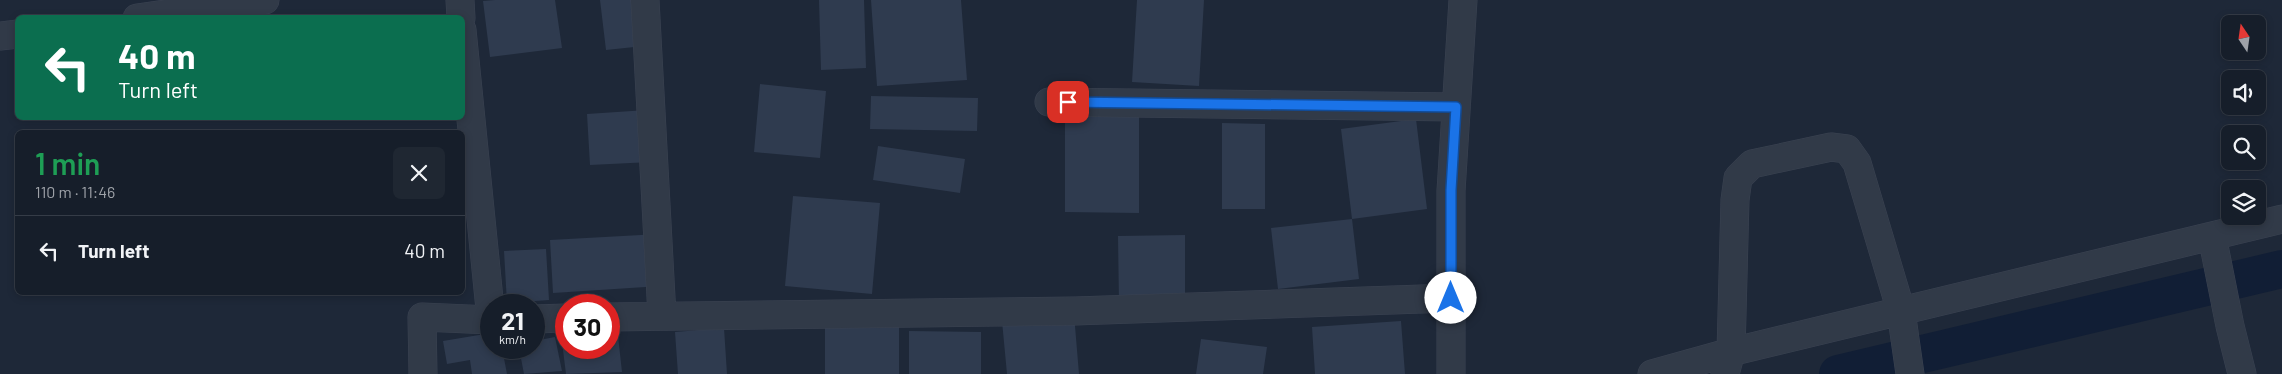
<!DOCTYPE html>
<html lang="en">
<head>
<meta charset="utf-8">
<style>
  body { margin:0; font-family:Barlow,sans-serif; background:#1f2732; color:#f1f3f6; height:100vh; display:flex; flex-direction:column; font-size:19px; white-space:nowrap }
  * { box-sizing:border-box; margin:0 }
  p { font-size:16px; color:#9ea2a8 }
  .icon { flex:none; width:28px; height:28px; fill:none; stroke:currentColor; stroke-width:2; stroke-linecap:round; stroke-linejoin:round }
  .map { position:relative; flex:1; overflow:hidden }
  .details { position:absolute; left:15px; top:130px; width:450px; height:165px; display:flex; flex-direction:column; background:#161e2a; border-radius:8px; box-shadow:0 2px 8px #0003,0 0 0 1px #353c47 }
  .details>* { flex:none }
  .hud { position:absolute; left:15px; top:15px; width:450px; height:105px; border-radius:8px; box-shadow:0 2px 8px #0003,0 0 0 1px #353c47; background:#0b6e4f; color:#fff; overflow:hidden }
  .needle { width:32px; rotate:347deg }
  .buttons { position:absolute; left:2221px; top:15px; display:grid; gap:10px }
  .buttons a { display:grid; place-items:center; width:45px; height:45px; border-radius:8px; background:#161e2a; box-shadow:0 2px 8px #0003,0 0 0 1px #353c47; font-size:25px }
  .speed { position:absolute; left:480px; top:294px; display:flex; gap:10px; font-size:25px; font-weight:700; text-align:center }
  .speed>* { display:grid; place-content:center; width:65px; height:65px; border-radius:50%; background:#161e2a; box-shadow:0 2px 8px #0003,0 0 0 1px #353c47; line-height:1 }
  .speed small { font-size:12px; font-weight:400 }
  .speed .limit { border:8px solid #d22; background:#fff; color:#111 }
  .pin { position:absolute; display:grid; place-items:center; width:42px; height:42px; color:#fff; margin:-21px; border-radius:10px; box-shadow:0 2px 8px #0006 }
  .me { position:absolute; width:55px; margin:-28px; rotate:0deg; stroke-linejoin:round; filter:drop-shadow(0 0 4px #0008) }
  .turn { display:flex; align-items:center; gap:18px; height:105px; padding:0 20px; font-size:22px }
  .turn .icon { width:65px; height:65px; stroke-width:2.5 }
  .turn b { display:block; font-size:35px; line-height:42px }
  .round { display:grid; place-items:center; flex:none; width:52px; height:52px; border-radius:8px; background:#1f2732 }
  .head { display:flex; align-items:center; justify-content:space-between; height:85px; padding:0 20px }
  h1 { font-size:30px; font-weight:600; line-height:38px; color:#1e9e55 }
  ul { padding:0; list-style:none }
  li { display:flex; align-items:center; gap:15px; height:70px; padding:0 20px; border-top:1px solid #353c47 }
  li div { flex:1 }
  li b { display:block; font-size:19px }
  li em { font-style:normal }
  .map>svg:first-child { display:block }
  .lines { fill:none; stroke-linecap:round; stroke-linejoin:round }
  .canal { stroke:#111e35; stroke-width:38 }
  .building { fill:#2f3b4f }
  .minor-casing { stroke:#3b4352; stroke-width:29 }
  .minor { stroke:#313a48; stroke-width:28 }
  .route-casing { stroke:#114b97; stroke-width:12 }
  .route { stroke:#1a73e8; stroke-width:9 }
</style>
</head>
<body>
<div class="map">
<svg width="2282" height="374" viewBox="0 0 2282 374">
  <rect width="100%" height="100%" fill="#1e2838"/>
  <g class="lines">
    <!-- canal -->
    <path class="canal" d="M1838,374l444,-105"/>
  </g>
  <!-- building -->
  <path class="building" d="M495,0h60l7,48 -72,9 -7,-56z
    M600,0h38l6,46 -38,4z
    M819,0h45l2,68 -45,2z
    M871,0h90l6,80 -90,6z
    M1137,0h67l-5,86 -67,-4z
    M760,84l66,7 -6,67 -66,-6z
    M871,96l107,2 -1,33 -107,-2z
    M647,110l4,52 -61,3 -3,-51z
    M1065,115h74v98l-74,-1z
    M1416,119l11,90 -75,10 -11,-90z
    M1222,123l43,1v85h-43z
    M878,146l87,13 -5,34 -87,-13z
    M793,196l87,7 -8,91 -87,-8z
    M1352,219l7,60 -81,10 -7,-61z
    M659,234l2,52 -108,7 -3,-53z
    M1185,235v68l-66,1 -1,-68z
    M546,249l3,51 -42,3 -3,-52z
    M1074,314l5,60h-72l-5,-53z
    M1401,321l4,53h-90l-3,-47z
    M825,323h74v51h-74z
    M617,327l5,45 -56,2 -5,-40 5,-1v15h43v-20z
    M724,328l3,46h-49l-3,-42z
    M909,331l72,1v42h-72z
    M491,333v15h11l5,26h-35l-2,-14 -23,4 -4,-23z
    M555,337l7,34 -38,3 -5,-26h15v-7z
    M1201,339l66,8 -4,27h-67z"/>
  <g class="lines">
    <defs>
      <path id="minor" d="M460,0l1,18
        M645,0l17,316
        M137,18l128,-18
        M462,30l29,289
        M0,36l18,-2
        M1049,102l407,5
        M2212,236l18,90 12,48
        M609,317l466,-6 376,-13
        M534,319l32,-1
        M423,374l-1,-57 69,3
        M1451,374v-183l12,-191
        M1652,374l79,-22 551,-133
        M1725,374l6,-22 4,-152 3,-22 14,-14 79,-17 16,2 10,14 44,148 9,63"/>
    </defs>
    <!-- minor casing -->
    <use href="#minor" class="minor-casing"/>
    <!-- minor -->
    <use href="#minor" class="minor"/>
  </g>
  <g class="lines">
    <defs>
      <path id="route" d="M1068,102l388,5 -5,83v108"/>
    </defs>
    <!-- route casing -->
    <use href="#route" class="route-casing"/>
    <!-- route -->
    <use href="#route" class="route"/>
  </g>
</svg>
<div class="buttons">
<a><svg class="needle" viewBox="-14 -14 28 28"><path d="M0-13l5 13h-10z" fill="#e53935"/><path d="M0 13l5-13h-10z" fill="#9ea2a8"/></svg></a>
<a><svg class="icon" aria-label="sound" viewBox="0 0 24 24"><path d="M4 9h4l5-4v14l-5-4H4zM17 9q2 3 0 6"/></svg></a>
<a><svg class="icon" aria-label="search" viewBox="0 0 24 24"><circle cx="10" cy="10" r="6"/><path d="M15 15l6 6"/></svg></a>
<a><svg class="icon" aria-label="layers" viewBox="0 0 24 24"><path d="M12 4l9 5-9 5-9-5zM3 14l9 5 9-5"/></svg></a>
</div>
<div class="speed"><div>21<small>km/h</small></div><div class="limit">30</div></div>
<div class="pin" style="left:1068px;top:102px;background:#d93025"><svg class="icon" aria-label="arrive" viewBox="0 0 24 24"><path d="M6 21V4h12l-3 4 3 4H6"/></svg></div>
<svg class="me" style="left:1451px;top:298px" viewBox="-20 -20 40 40"><circle r="19" fill="#fff"/><path d="M0-13L10 11 0 6-10 11z" fill="#1a73e8"/></svg>
<div class="hud">
<div class="turn"><svg class="icon" aria-label="left" viewBox="0 0 24 24"><path d="M17 20v-9H6M10 6l-5 5 5 5"/></svg><div><b>40 m</b>Turn left</div></div>
</div>
<section class="details">
<div class="head"><div><h1>1 min</h1><p>110 m · 11:46</p></div><a class="round"><svg class="icon" aria-label="close" viewBox="0 0 24 24"><path d="M6 6l12 12M18 6L6 18"/></svg></a></div>
<ul>
<li><svg class="icon" aria-label="left" viewBox="0 0 24 24"><path d="M17 20v-9H6M10 6l-5 5 5 5"/></svg><div><b>Turn left</b></div><em>40 m</em></li>
</ul>
</section>
</div>
</body>
</html>
